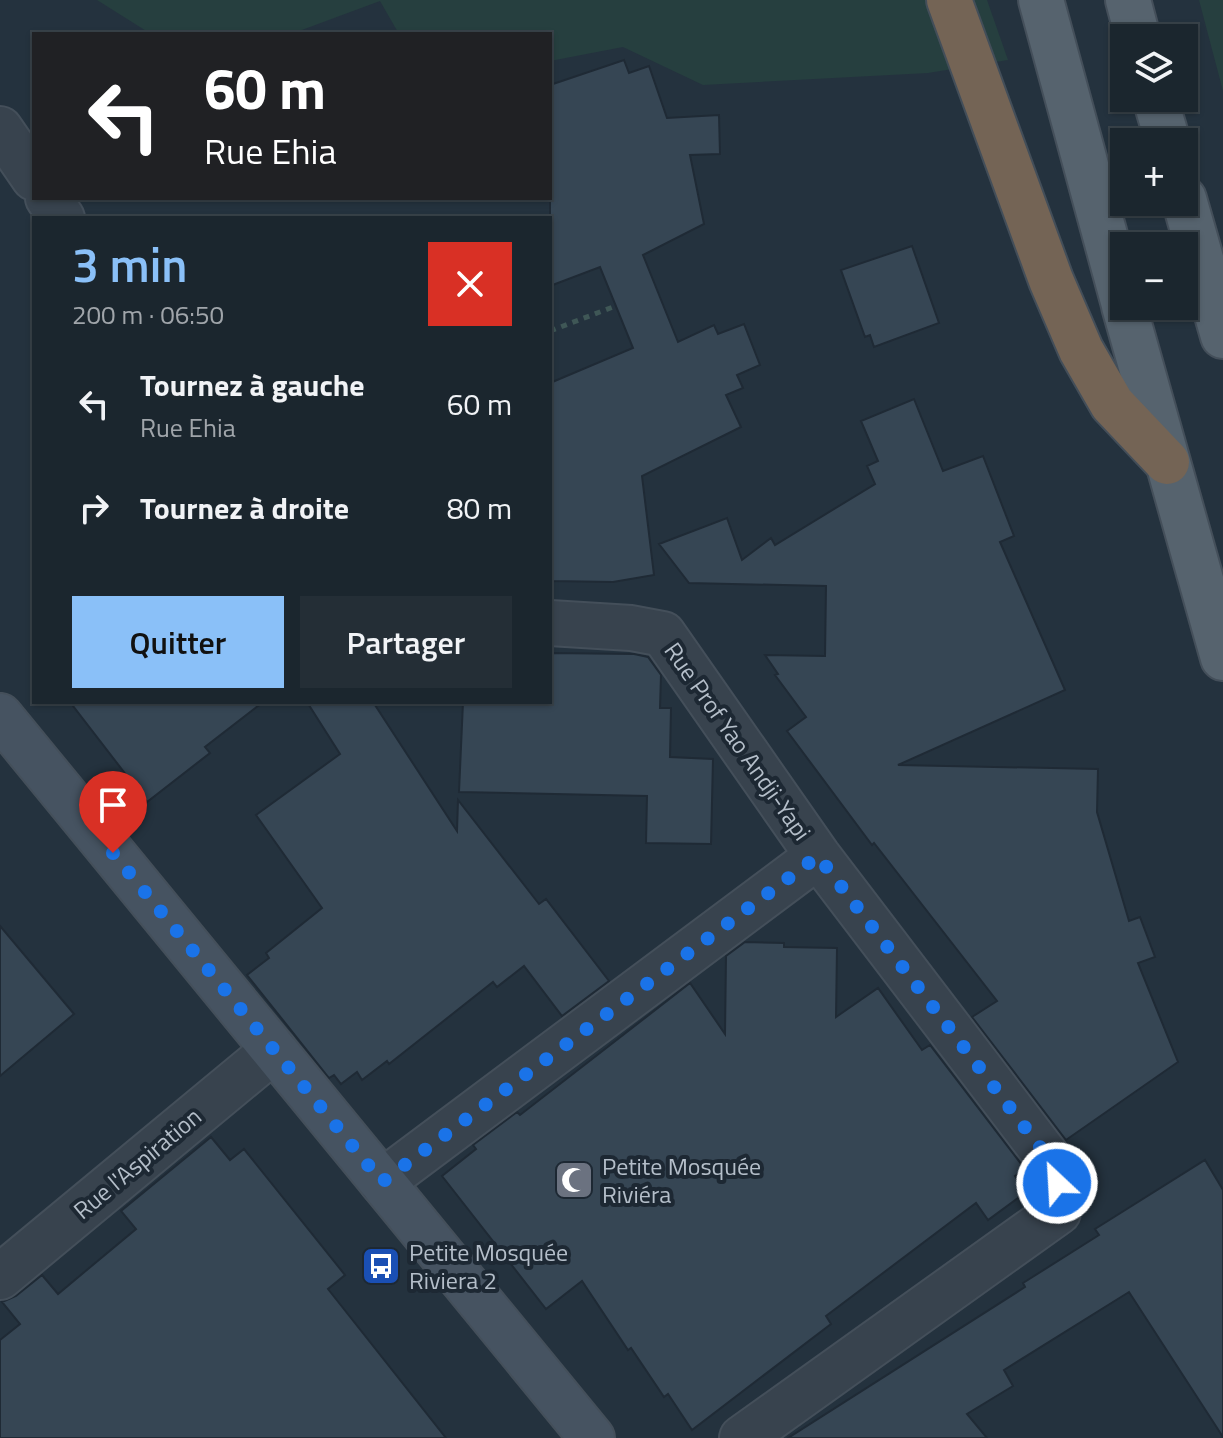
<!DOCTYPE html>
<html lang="fr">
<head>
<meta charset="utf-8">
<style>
  body { margin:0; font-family:"Titillium Web",sans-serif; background:#242e36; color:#f1f3f6; height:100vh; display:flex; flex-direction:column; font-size:30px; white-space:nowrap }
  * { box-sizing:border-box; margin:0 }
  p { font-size:26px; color:#a0a5aa }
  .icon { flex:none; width:44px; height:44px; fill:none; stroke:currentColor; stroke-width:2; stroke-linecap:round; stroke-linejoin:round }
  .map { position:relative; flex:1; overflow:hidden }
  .drawer { position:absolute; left:32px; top:216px; width:520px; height:488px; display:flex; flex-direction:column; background:#1b262e; border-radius:0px; box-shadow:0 2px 6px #0004,0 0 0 2px #39434a }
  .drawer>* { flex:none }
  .top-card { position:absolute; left:32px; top:32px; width:520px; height:168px; border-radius:0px; box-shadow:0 2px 6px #0004,0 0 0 2px #39434a; background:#202124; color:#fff; overflow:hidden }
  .controls { position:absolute; left:1110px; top:24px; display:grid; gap:16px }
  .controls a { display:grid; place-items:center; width:88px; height:88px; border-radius:0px; background:#1b262e; box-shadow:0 2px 6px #0004,0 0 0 2px #39434a; font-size:40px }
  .pin { position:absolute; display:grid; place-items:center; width:68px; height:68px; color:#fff; margin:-82px -34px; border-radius:50% 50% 50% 0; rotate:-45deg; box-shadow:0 0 8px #0007 }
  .pin .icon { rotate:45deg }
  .me { position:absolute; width:88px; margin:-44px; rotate:335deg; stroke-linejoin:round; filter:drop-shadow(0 0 6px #0008) }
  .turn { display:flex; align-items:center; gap:28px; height:168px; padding:0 40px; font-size:36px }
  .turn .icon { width:104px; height:104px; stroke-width:2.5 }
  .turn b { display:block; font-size:56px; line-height:68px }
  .round { display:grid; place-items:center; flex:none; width:84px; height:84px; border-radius:0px; background:#242e36 }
  .overview { display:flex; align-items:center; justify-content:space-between; height:136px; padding:0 40px }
  h1 { font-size:48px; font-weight:600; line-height:60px; color:#8ac0f8 }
  .button { display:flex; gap:16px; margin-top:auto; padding:16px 40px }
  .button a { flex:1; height:92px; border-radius:0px; background:#8ac0f8; color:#111; font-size:32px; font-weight:600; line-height:92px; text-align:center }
  .button a+a { background:#242e36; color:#f1f3f6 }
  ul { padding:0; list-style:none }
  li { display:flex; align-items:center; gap:24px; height:104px; padding:0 40px }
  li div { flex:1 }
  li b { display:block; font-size:30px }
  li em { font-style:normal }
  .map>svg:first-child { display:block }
  .green { fill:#263f3f }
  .building { fill:#364654; stroke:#1f2a35; stroke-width:2 }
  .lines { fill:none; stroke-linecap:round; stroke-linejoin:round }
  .street-casing { stroke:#444f5a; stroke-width:48 }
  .secondary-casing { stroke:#444f5a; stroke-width:48 }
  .primary-casing { stroke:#444f5a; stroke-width:48 }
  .highway-casing { stroke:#434e59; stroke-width:48 }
  .path { stroke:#3f5756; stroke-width:5; stroke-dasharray:6 6; stroke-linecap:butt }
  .street { stroke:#38434e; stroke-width:44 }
  .secondary { stroke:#465361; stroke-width:44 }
  .primary { stroke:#56636e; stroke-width:44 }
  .highway { stroke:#746455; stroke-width:44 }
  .route { stroke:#1a73e8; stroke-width:14; stroke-dasharray:0 25.2 }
  .labels { text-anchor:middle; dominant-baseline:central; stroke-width:8; stroke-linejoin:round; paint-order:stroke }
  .street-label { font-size:24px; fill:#b4bec9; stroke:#1d2833 }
  .poi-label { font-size:24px; fill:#b4bec9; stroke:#1d2833; text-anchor:start }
</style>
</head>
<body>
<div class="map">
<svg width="1223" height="1438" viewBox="0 0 1223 1438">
  <rect width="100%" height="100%" fill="#24323e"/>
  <!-- green -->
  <path class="green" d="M97,0h890l21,60 -80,13 -225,12 -80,-38 -73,14v-27h-151l-19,-33 -89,33h-140z
    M1199,0h24v91z"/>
  <!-- building -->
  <path class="building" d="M624,60l5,13 20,-7 18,52 52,-3 1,39 -30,1 14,69 -61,31 35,87 36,-17 4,9 26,-10 16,41 -23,10 6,13 -17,7 15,32 -99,49 12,99 -41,7 -63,-1v-198l83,-35 -33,-81 -50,19v-201z
    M912,246l27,77 -65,24 -4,-12 -5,2 -24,-67z
    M914,399l29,72 40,-15 31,80 -14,6 65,148 -167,75 200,4 -1,43 32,109 11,-4 15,40 -17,6 40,99 -112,78 -94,-123 25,-16 -123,-158 -2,2 -85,-114 19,-14 -31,-42 3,-1 -13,-19 60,1 1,-70 -137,-3 -30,-39 68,-26 15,42 29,-22 4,7 100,-61 -8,-18 11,-5 -17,-40z
    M550,653l84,1 14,3 13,18 -1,33h11l-1,49 43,2 -2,85 -65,-1 1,-47 -188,-4 4,-90h87z
    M70,702h193l-58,45 5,6 -63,49z
    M307,702h66l84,129 1,-31 81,104 7,-5 63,82 -47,35 -38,-50 -27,21 -4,-5 -104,82 -2,-3 -25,19 -5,-8 -16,12 -7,-9 -5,3 -82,-103 22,-17 -3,-5 56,-45 -66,-93 84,-61z
    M0,926l74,88 -74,62z
    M745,942l39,1v4l53,1 -1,69 42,-29 44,62 8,-5 95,124 -10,7 11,16 -38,28 -12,-17 -150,113 5,8 -139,106 -24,-36 -4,3 -33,-49 -3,2 -46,-69 -36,28 -104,-133 34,-27 -3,-4 44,-33 3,3 170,-132 35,51 1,-78z
    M211,1137l19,23 14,-11 101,126 -17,14 118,149h-446v-98l20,-16 -18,-22 14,-6 26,-21 16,19 78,-65 -15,-18z
    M1205,1160l18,30v247l-94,-145 -125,78 9,16 -46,28 20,24h-199l237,-151 -2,-4 76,-48 -4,-6z"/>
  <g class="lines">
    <defs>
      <path id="street" d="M0,129l34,49
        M48,198l14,20
        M550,623l81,5 32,6 155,222 234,307 5,20 1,29 -316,226
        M382,1182l436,-326
        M0,1277l274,-227"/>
      <path id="secondary" d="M0,716l592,722"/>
      <path id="primary" d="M1041,0l83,305
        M1128,0l10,38
        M1155,98l13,44
        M1184,199l39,137
        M1124,306l99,352"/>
      <path id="highway" d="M949,0l102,280 30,70 31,54 55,58"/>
    </defs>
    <!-- street casing -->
    <use href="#street" class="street-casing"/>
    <!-- secondary casing -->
    <use href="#secondary" class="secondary-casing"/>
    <!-- primary casing -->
    <use href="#primary" class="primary-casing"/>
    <!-- highway casing -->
    <use href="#highway" class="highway-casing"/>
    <!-- path -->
    <path class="path" d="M550,331l63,-24"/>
    <!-- street -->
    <use href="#street" class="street"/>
    <!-- secondary -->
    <use href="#secondary" class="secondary"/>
    <!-- primary -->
    <use href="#primary" class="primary"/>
    <!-- highway -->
    <use href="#highway" class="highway"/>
  </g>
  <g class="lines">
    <!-- route -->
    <path class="route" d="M113,853l269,329 436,-326 234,307 5,20"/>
  </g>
  <!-- icons -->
  <defs>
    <symbol id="mosque-square" viewBox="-11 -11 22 22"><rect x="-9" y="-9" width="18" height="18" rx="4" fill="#6b7280" stroke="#1d2833"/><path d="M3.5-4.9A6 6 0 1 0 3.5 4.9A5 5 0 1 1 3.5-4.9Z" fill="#fff"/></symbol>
    <symbol id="bus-square" viewBox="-11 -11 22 22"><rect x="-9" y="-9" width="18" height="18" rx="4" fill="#1a4fb4" stroke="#1d2833"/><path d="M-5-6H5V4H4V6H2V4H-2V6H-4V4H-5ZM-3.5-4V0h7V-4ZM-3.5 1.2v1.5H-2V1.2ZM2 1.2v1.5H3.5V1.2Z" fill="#fff"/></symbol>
  </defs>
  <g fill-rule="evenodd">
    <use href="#mosque-square" x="552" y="1158" width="44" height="44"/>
    <use href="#bus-square" x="359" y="1244" width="44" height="44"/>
  </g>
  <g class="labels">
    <!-- street labels -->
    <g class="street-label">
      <text transform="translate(738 741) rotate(55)">Rue Prof Yao Andji-Yapi</text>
      <text transform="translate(137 1163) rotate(-40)">Rue l'Aspiration</text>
    </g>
    <!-- poi labels -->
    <g class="poi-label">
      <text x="602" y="1166">Petite Mosquée<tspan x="602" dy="28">Riviéra</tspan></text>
      <text x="409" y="1252">Petite Mosquée<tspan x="409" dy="28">Riviera 2</tspan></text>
    </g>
  </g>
</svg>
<div class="controls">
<a><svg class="icon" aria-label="layers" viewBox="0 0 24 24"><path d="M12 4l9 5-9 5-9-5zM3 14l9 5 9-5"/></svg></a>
<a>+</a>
<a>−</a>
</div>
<div class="pin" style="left:113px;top:853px;background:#d93025"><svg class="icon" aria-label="arrive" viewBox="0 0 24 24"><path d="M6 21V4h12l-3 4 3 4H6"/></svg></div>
<svg class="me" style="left:1057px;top:1183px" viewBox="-20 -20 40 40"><circle r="17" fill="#1a73e8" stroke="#fff" stroke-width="3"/><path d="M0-11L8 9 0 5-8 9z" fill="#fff"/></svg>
<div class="top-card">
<div class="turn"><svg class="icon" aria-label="left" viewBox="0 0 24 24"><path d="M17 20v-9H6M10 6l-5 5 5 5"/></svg><div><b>60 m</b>Rue Ehia</div></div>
</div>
<section class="drawer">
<div class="overview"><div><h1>3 min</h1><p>200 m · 06:50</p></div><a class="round" style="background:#d93025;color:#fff"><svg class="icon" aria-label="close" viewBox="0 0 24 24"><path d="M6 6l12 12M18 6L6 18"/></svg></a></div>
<ul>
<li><svg class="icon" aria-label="left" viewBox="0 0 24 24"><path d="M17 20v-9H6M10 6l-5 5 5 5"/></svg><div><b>Tournez à gauche</b><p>Rue Ehia</p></div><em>60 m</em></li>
<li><svg class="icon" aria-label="right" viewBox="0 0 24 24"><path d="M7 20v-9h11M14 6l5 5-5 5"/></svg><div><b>Tournez à droite</b></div><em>80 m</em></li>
</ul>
<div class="button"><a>Quitter</a><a>Partager</a></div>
</section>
</div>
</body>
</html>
